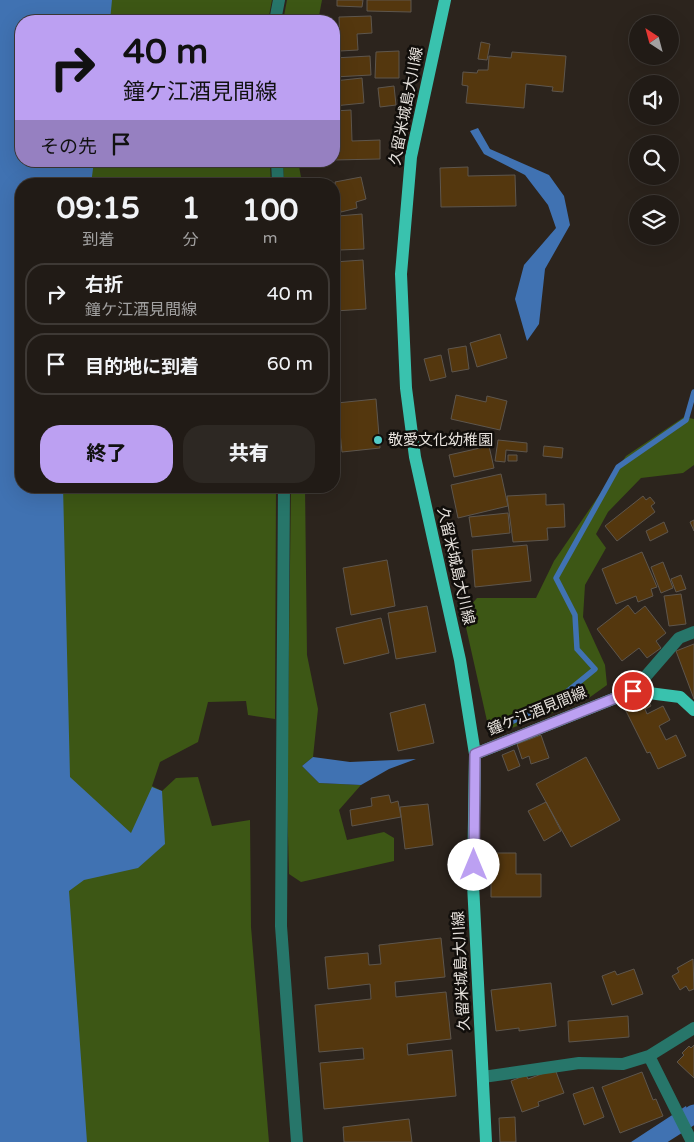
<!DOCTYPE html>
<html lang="ja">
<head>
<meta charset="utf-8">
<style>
  body { margin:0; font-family:"Varela Round","Noto Sans JP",sans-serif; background:#2d2823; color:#f1f3f6; height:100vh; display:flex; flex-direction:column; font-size:19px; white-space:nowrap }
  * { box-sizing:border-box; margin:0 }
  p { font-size:16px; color:#a2a1a1 }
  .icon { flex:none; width:28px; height:28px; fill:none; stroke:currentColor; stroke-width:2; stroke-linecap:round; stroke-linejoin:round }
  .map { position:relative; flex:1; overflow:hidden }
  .sheet { position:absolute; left:15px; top:178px; width:325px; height:315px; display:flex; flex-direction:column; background:#211b16; border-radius:20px; box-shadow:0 5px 20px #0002,0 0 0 1px #3e3935 }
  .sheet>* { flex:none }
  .hud { position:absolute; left:15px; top:15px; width:325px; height:152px; border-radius:20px; box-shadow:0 5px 20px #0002,0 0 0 1px #3e3935; background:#bca0f2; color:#111; overflow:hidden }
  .needle { width:32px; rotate:324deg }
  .buttons { position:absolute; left:629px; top:15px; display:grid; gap:10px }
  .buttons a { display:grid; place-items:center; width:50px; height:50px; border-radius:50%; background:#211b16; box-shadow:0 5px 20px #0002,0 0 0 1px #3e3935; font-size:25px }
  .pin { position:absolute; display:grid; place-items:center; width:42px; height:42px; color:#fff; margin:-21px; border:2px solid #fff; border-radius:50%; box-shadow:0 1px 5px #0007 }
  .me { position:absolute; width:55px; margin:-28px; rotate:0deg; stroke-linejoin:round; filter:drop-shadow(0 0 4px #0008) }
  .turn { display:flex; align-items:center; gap:18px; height:105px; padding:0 25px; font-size:22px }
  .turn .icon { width:65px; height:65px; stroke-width:2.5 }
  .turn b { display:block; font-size:35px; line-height:42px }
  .then { display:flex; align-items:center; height:48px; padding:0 25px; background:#0003; gap:10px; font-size:19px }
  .eta { display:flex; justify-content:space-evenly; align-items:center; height:85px; text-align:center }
  .eta b { font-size:30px; font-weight:800; line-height:35px }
  .cta { display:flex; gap:10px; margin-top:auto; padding:10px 25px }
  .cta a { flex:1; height:58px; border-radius:20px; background:#bca0f2; color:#111; font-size:20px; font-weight:800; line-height:58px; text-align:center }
  .cta a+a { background:#2d2823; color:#f1f3f6 }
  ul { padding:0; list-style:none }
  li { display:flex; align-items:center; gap:15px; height:62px; margin:0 10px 8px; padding:0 15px; border:2px solid #3e3935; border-radius:20px }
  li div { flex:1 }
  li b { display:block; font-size:19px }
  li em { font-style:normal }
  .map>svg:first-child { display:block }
  .green { fill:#3d5715 }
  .water { fill:#4072b2 }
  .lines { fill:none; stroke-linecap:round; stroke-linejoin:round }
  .stream { stroke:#4072b2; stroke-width:5.5 }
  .canal { stroke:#4072b2; stroke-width:19 }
  .building { fill:#54370e; stroke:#5e564d }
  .minor { stroke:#27766a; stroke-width:12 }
  .major { stroke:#39c2ae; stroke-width:12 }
  .route-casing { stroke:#7a689d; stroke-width:12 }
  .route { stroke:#bca0f2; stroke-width:9 }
  .poi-dot { fill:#53cdc9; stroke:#110e0b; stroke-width:2 }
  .labels { text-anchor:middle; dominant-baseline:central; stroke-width:5; stroke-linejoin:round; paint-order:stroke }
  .street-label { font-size:15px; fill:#e7e2dd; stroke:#110e0b }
  .poi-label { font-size:15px; fill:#e7e2dd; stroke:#110e0b; text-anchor:start }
</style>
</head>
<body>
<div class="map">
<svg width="694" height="1142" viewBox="0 0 694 1142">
  <rect width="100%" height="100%" fill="#2c241d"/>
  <!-- green -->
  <path class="green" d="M47,0h225l-4,21h-225z
    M287,0h35l-4,21h-35z
    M21,161h249l1,23h-250v302h255l-1,233 -27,-4 -2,-14 -38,1 -10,40 -38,20 -8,24 10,5 14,-13 22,-1 14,49 38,-6 1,107 18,215h-228l-40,-627z
    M283,161h15l3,16v7h-17z
    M684,417l10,2v46l-11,8 -42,5 -33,34 -12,22 10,14 -21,37 -2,32 22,48 2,20 -21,15 -82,31 -17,-10 -24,-107 14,-16h59l18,-37 72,-105z
    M291,486h14l2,169 11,54 -5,48 -11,9 17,17 42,2 -22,25 8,30 37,-8 10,6v23l-93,21 -12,-8 -2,-75z"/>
  <!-- water -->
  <path class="water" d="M0,0h112l-2,21h-89v140h73l-3,23h-70v302h42l7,291 61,56 21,-46 10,4 3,53 -27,24 -54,12 -15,11 18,251h-87z
    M478,128l12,21 59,26 15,21 6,29 -25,44 -6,55 -12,17 -12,-42 9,-34 32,-37 -8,-23 -23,-30 -41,-21 -14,-23z
    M313,757l37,5 66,-3 -27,10 -28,16 -42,-2 -17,-17z
    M686,1106l6,20 -22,9 -9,7h-30z"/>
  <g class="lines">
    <!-- stream -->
    <path class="stream" d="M497,728l55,-24 43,-35 -18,-20 -2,-34 -19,-37 62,-111 68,-47 8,-28"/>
    <!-- canal -->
    <path class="canal" d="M650,1142l44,-28"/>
  </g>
  <!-- building -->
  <path class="building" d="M337,0h26l-1,7 -25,-1z
    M367,0h44v12l-44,-1z
    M371,16l1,17 -15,1 1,16 -18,1 -1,-34z
    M481,42l9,2 -3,16 -9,-1z
    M399,51v27h-24l1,-26z
    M512,52l54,4 -3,36 -11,-1 1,-4 -27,-3 -2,24 -58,-5 2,-17 -6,-1 1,-13 14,1 1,-3h10l1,-14 22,2z
    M370,56l1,19 -37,2v-19z
    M362,78l2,25 -30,3v-25z
    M394,86l2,19 -16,2 -2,-19z
    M351,110l1,31 28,-1v19l-46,1v-49z
    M468,167v9l47,-1 1,31 -75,1 -1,-39z
    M361,177l5,22 -10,3 1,6 -16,4 -6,-30z
    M362,214l2,35 -24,1 -2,-34z
    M363,260l3,49 -31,2 -1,-49z
    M500,334l7,24 -30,9 -7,-24z
    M466,346l3,23 -17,3 -4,-23z
    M441,355l5,22 -16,4 -6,-22z
    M456,395l30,7 1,-6 20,5 -7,29 -49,-11z
    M376,399l4,49 -38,4 -5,-49z
    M498,440l29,3v9l-21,-2 -1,12 -10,-1z
    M489,446l5,22 -40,9 -5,-22z
    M544,446l19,2 -1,10 -19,-2z
    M508,455h9v6h-9z
    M501,474l7,32 -50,12 -7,-33z
    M546,494v11l18,-1 1,23 -18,1 1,12 -35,2 -6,-46z
    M643,496l3,4 4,-3 5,6 -4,3 4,6 -38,29 -12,-15z
    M508,513l2,20 -38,4 -3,-20z
    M694,520v11l-4,-9z
    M664,522l4,10 -18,9 -4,-10z
    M527,545l4,36 -56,6 -3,-37z
    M642,552l15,35 -6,2 2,7 -15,6 -2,-6 -20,8 -14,-35z
    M387,560l8,46 -44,9 -8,-47z
    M663,562l10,26 -12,5 -10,-26z
    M681,575l5,14 -10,3 -5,-13z
    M681,594l5,30 -17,2 -5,-30z
    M628,605l7,9 10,-8 21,27 -10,8 5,7 -14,10 -8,-10 -17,13 -25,-32z
    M427,606l9,46 -40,7 -8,-46z
    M381,618l8,35 -45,11 -8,-36z
    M694,644v55l-18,-48z
    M647,698l4,8 -6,3 2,5 16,-8 7,14 -11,6 7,14 10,-5 10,21 -28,13 -8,-17 -3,1 -23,-46 13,-6 1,2z
    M425,704l9,39 -36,8 -8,-38z
    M541,735l8,23 -18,6 -2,-8 -7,3 -5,-15z
    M514,750l6,16 -12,5 -6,-16z
    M586,757l34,63 -49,27 -35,-63z
    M389,795l2,8 7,-2 3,16 -49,9 -2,-16 22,-4 -1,-8z
    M546,802l15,29 -17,10 -16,-30z
    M428,804l5,41 -28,4 -5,-42z
    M491,853h25v21h25v23h-50z
    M441,938l4,39 -50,5 1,15 50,-5 5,47 -44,5 1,11 44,-5 4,46 -132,13 -4,-46 44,-4 -1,-11 -44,4 -4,-47 56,-6 -1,-15 -42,5 -3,-32 43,-4 1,12 12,-1 -2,-19z
    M693,959l1,30 -5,2 -3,-5 -6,4 -8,-14 7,-4 -2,-4z
    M634,969l9,25 -31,11 -10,-29 13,-5 2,4z
    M551,983l5,43 -37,5v-3l-23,3 -5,-41z
    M628,1016l1,21 -60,5 -1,-21z
    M694,1045v33l-17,-16 7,-7 -2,-2 7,-7 2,2z
    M555,1069l9,24 -26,9 1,4 -17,6 -11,-31 15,-6 2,4z
    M642,1072l11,28 3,-1 7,17 -43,17 -18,-46z
    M593,1087l11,30 -20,8 -11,-31z
    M515,1117l1,25h-16l-1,-24z
    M409,1119l3,23h-68l-1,-15z"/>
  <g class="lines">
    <!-- minor -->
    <path class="minor" d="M275,21l4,-21
      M277,161l1,23
      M284,486l-3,440 16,216
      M633,691l46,-53 15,-6
      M649,1056l43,86
      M483,1077l96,-14 44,1 26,-8 45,-28"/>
    <!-- major -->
    <path class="major" d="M445,0l-34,157 -10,117 5,114 9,69 45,203 15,94 -2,130 13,258
      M475,754l158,-63 47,6 14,13"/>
  </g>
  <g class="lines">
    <defs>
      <path id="route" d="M474,865l1,-111 158,-63"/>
    </defs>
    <!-- route casing -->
    <use href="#route" class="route-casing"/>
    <!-- route -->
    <use href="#route" class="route"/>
  </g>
  <!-- markers -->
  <circle class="poi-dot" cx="378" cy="440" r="5"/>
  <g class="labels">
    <!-- street labels -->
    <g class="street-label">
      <text transform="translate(406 106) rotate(-79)">久留米城島大川線</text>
      <text transform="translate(456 566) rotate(77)">久留米城島大川線</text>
      <text transform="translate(537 711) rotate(-22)">鐘ケ江酒見間線</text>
      <text transform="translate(461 971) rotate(-93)">久留米城島大川線</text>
    </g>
    <!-- poi labels -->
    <g class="poi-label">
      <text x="388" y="440">敬愛文化幼稚園</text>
    </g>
  </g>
</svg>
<div class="buttons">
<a><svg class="needle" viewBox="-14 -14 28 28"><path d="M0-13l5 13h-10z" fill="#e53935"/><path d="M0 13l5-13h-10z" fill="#a2a1a1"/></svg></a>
<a><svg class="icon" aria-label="sound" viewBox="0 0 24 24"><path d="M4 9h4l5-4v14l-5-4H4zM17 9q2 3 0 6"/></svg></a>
<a><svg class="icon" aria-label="search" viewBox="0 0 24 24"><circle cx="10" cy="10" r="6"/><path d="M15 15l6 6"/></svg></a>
<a><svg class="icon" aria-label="layers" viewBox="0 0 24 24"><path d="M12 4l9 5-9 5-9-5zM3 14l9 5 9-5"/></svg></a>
</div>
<div class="pin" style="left:633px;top:691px;background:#d93025"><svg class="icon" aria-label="arrive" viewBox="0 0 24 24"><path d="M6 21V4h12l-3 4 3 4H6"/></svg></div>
<svg class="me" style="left:474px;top:865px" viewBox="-20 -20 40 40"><circle r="19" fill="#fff"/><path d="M0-13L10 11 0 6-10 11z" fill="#bca0f2"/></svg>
<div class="hud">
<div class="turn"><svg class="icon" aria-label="right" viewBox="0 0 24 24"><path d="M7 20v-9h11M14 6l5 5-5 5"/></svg><div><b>40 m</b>鐘ケ江酒見間線</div></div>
<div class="then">その先<svg class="icon" aria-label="arrive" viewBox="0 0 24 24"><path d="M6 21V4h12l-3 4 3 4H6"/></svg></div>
</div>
<section class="sheet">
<div class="eta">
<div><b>09:15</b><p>到着</p></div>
<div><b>1</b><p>分</p></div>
<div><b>100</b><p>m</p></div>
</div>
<ul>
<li><svg class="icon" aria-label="right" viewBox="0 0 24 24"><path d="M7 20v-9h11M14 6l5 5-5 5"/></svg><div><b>右折</b><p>鐘ケ江酒見間線</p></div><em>40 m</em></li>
<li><svg class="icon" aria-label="arrive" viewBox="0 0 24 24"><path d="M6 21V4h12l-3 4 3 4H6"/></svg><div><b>目的地に到着</b></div><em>60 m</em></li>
</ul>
<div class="cta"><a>終了</a><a>共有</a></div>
</section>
</div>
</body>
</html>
